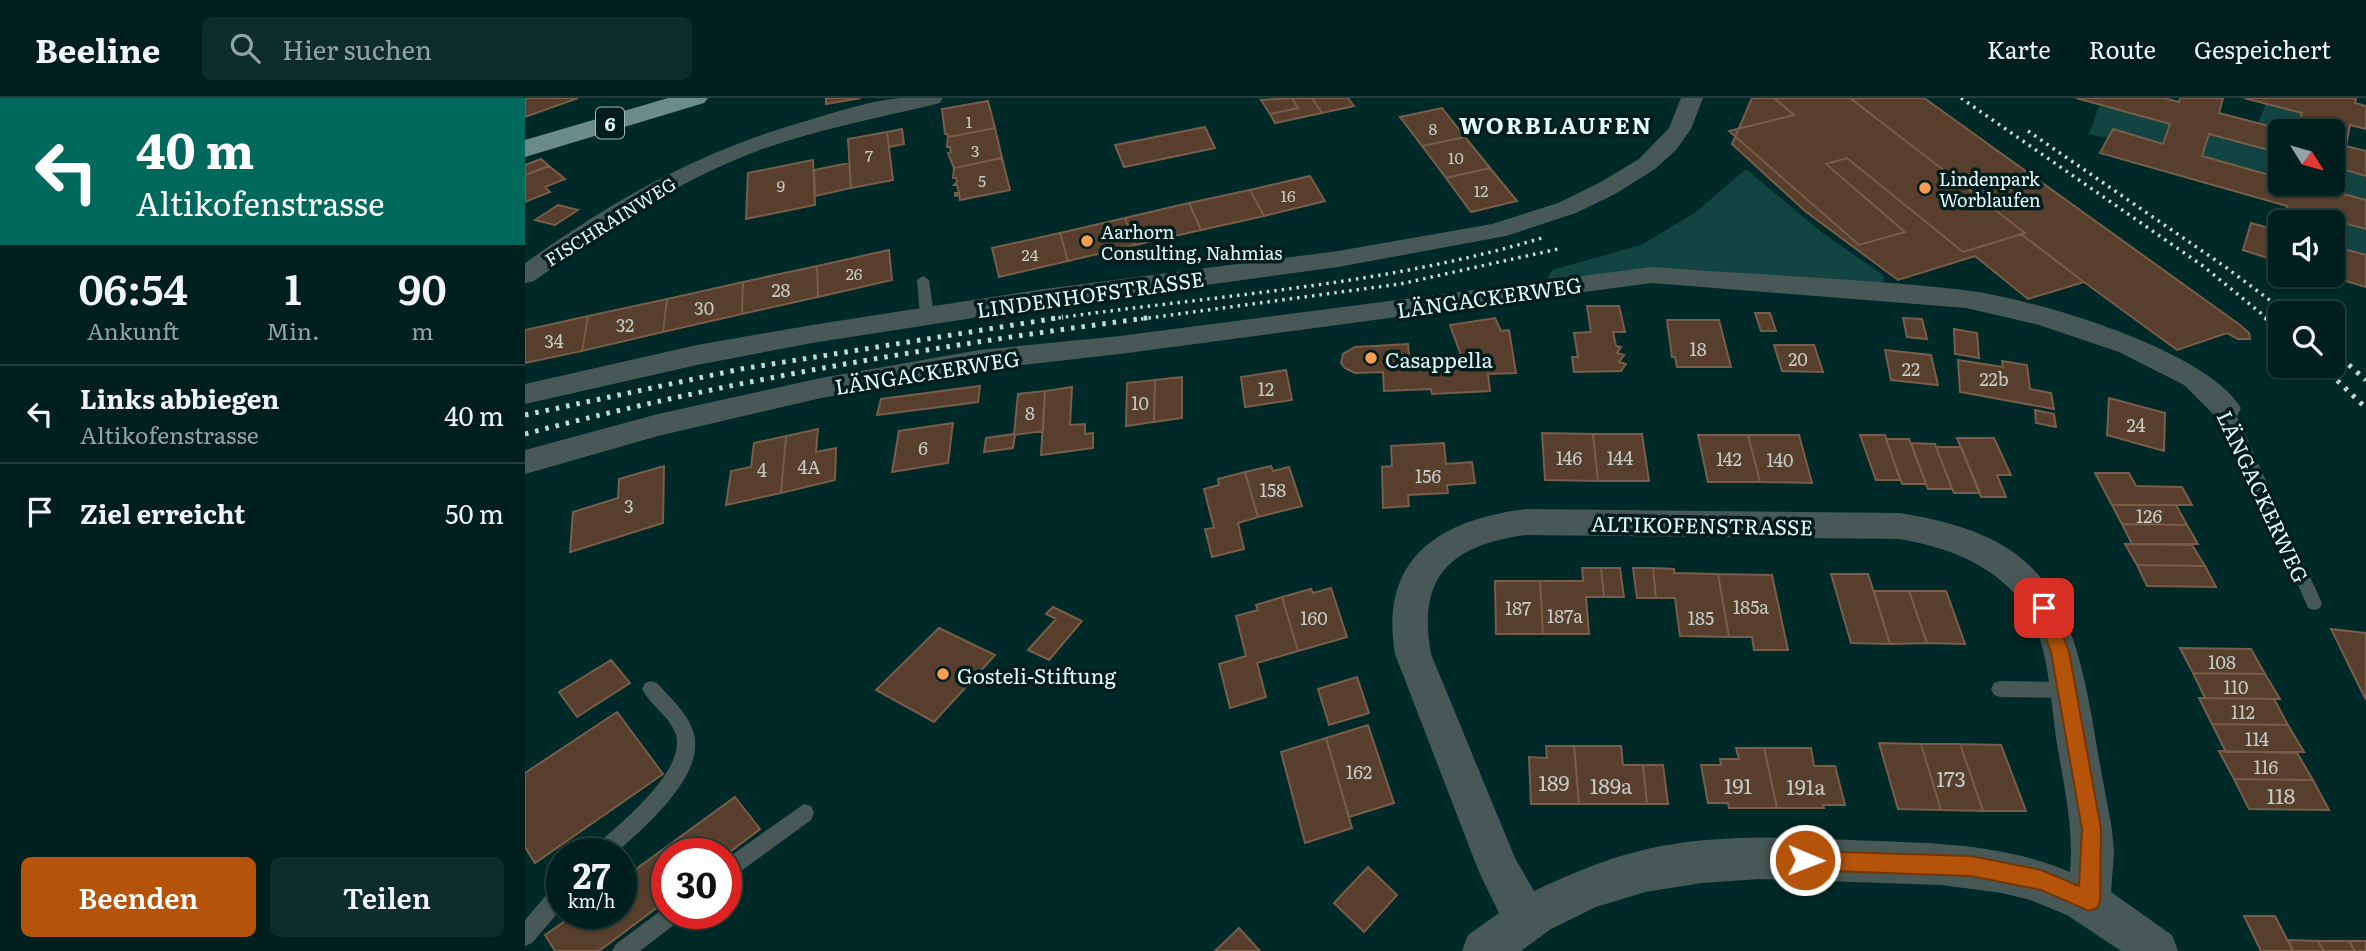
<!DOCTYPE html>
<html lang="de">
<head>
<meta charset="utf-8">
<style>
  body { margin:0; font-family:Literata,serif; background:#0e2c2a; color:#f1f3f6; height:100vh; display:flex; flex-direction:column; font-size:26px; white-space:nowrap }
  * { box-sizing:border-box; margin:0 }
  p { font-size:23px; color:#95a2a4 }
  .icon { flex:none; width:38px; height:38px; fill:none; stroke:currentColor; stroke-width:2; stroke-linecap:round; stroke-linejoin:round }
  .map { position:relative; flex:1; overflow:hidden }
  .panel { display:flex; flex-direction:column; background:#001f1d; width:525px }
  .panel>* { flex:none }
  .hud { background:#00695c; color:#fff; overflow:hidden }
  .needle { width:46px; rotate:127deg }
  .fabs { position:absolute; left:1743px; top:21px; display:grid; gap:14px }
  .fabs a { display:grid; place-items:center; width:77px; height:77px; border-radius:10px; background:#001f1d; box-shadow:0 2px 5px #0004,0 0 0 2px #223d3b; font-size:35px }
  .speed { position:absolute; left:21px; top:740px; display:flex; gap:14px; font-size:35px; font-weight:700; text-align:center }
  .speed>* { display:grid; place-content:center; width:91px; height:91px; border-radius:50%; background:#001f1d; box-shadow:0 2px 5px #0004,0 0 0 2px #223d3b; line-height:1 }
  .speed small { font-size:18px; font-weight:400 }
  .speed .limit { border:10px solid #d22; background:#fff; color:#111 }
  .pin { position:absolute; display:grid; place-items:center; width:60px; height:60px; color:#fff; margin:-30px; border-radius:14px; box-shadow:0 4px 10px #0006 }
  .me { position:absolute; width:77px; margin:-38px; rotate:91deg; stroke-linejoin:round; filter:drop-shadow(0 0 5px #0008) }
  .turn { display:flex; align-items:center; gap:24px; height:147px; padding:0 21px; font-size:32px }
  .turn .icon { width:91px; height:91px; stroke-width:2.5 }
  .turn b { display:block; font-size:49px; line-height:60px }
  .eta { display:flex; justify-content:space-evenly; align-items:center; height:119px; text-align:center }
  .eta b { font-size:42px; font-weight:600; line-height:49px }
  .primary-button { display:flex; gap:14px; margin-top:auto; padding:14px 21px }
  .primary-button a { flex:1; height:80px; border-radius:10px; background:#b45309; color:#fff; font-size:28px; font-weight:600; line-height:80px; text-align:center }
  .primary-button a+a { background:#0e2c2a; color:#f1f3f6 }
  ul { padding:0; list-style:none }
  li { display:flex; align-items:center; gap:21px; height:98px; padding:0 21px; border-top:2px solid #223d3b }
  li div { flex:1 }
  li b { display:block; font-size:26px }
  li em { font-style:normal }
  header { display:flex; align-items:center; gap:42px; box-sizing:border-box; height:98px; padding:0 35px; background:#001f1d; border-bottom:2px solid #223d3b }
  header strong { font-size:33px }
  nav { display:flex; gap:38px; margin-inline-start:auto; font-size:24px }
  .search { width:490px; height:63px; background:#0e2c2a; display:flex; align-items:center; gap:18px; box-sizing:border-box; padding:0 24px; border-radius:10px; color:#95a2a4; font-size:26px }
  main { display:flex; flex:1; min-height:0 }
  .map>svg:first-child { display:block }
  .green { fill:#124442 }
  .building { fill:#583f2d; stroke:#775d4a; stroke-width:2 }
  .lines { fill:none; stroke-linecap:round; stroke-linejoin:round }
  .service { fill:#475856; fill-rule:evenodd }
  .minor { fill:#475856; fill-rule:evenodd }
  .primary { fill:#6b8c8a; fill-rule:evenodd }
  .rail-far1 { stroke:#c2dad8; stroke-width:3.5; stroke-dasharray:2.5 5; stroke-linecap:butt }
  .rail { stroke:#c2dad8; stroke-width:5; stroke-dasharray:3.5 7; stroke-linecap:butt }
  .route { fill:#b45309; stroke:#753606; stroke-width:2 }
  .poi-dot { fill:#fb9e52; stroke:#011e1d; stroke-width:2.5 }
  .labels { text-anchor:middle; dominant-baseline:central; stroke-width:7; stroke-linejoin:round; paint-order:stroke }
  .far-number-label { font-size:16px; fill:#c2cbc5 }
  .far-poi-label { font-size:18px; fill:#e5faf8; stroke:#011e1d; text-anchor:start }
  .far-street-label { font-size:18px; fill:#e5faf8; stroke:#011e1d }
  .number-label { font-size:18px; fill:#c2cbc5 }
  .shield { fill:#011e1d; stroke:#a1b8b6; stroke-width:2 }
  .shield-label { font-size:19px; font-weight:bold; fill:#e5faf8 }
  .street-label { font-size:21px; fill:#e5faf8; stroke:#011e1d }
  .poi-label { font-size:21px; fill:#e5faf8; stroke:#011e1d; text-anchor:start }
  .near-number-label { font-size:21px; fill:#c2cbc5 }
  .far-district-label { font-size:23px; font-weight:bold; letter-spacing:2px; fill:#e5faf8; stroke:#011e1d }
</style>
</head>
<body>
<header>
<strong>Beeline</strong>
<div class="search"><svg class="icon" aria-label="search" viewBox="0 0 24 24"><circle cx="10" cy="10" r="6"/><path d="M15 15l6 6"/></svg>Hier suchen</div>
<nav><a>Karte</a><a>Route</a><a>Gespeichert</a></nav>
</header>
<main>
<section class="panel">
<div class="hud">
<div class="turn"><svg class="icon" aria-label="left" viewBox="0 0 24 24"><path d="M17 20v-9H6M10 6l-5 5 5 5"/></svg><div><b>40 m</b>Altikofenstrasse</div></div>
</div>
<div class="eta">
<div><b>06:54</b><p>Ankunft</p></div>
<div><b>1</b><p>Min.</p></div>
<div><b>90</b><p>m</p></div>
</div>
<ul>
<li><svg class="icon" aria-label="left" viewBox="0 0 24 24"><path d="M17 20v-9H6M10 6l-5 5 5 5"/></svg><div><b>Links abbiegen</b><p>Altikofenstrasse</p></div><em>40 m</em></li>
<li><svg class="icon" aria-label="arrive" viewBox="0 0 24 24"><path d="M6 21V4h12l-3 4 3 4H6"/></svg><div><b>Ziel erreicht</b></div><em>50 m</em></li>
</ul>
<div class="primary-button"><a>Beenden</a><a>Teilen</a></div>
</section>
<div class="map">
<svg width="1841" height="853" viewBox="0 0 1841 853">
  <rect width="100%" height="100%" fill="#002927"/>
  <!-- green -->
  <path class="green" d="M1575,6l70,20 -7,20 -50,-15 -5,9 -19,-4z
    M1741,6l36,9 -6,18 -38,-8z
    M1684,36l71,19v25l-78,-22z
    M1221,71l74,62 63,44 2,18 -233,-18 -109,13 9,-18 89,-25 55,-33z
    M1817,71l24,7v24l-30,-8z
    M1807,122l34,9v26l-33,-9z"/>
  <!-- building -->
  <path class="building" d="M0,0h53l-53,19z
    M301,0h35l-35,6z
    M767,0l6,10 -28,6 -9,-14z
    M767,0h20l10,15 -47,10 -5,-9 28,-6z
    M787,0h36l6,8 -32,7z
    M1227,0h172l316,227 9,8 1,6h-12l-11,-6 -50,17 -93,-68 -56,17 -53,-43 -77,24 -93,-69 -73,-67z
    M1227,0h98l175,135 -4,1 63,48 -56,17 -53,-43 -77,24 -93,-69 -73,-67z
    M1249,0h76l175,135 -62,19 -116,-94 -21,6 79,68 -46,13 -130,-114 65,-16z
    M1551,0h88l15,4 1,-4h43l-4,15 69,18h-8v22l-71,-19 -7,22 78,22v6h53v-53h-37l6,-18 -58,-15h112l-1,5 11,3v23l-16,-4 -4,21 20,5v25l-24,-7 -6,23 30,8v29l-34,-9v2h-49l4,-16 -187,-53 13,-24 50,15 7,-20z
    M463,3l7,27 -47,9 -1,-3h-2l-3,-25z
    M917,10l23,29 -43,9 -22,-29z
    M680,29l10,21 -91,19 -9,-22z
    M470,30l7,30 -48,10 -6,-15 3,-1 -1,-5h-3l1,-10z
    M377,31l2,15 -15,3 -2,-15z
    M362,34l6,48 -42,8 -3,-49z
    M940,39l25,31 -44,10 -24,-32z
    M477,60l8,32 -50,10 -1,-5 -4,1v-3h4l-2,-8h-3l3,-3 -1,-4h-3l1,-10z
    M16,61l8,7 -24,9v-10z
    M288,62l2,45 -69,14 2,-46z
    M324,65l2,25 -36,8 -1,-26z
    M24,68l16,13 -20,8 5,5 -25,10v-27z
    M965,70l27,33 -46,11 -25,-34z
    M785,78l15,25 -61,15 -14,-26z
    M725,92l14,26 -63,14 -12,-27z
    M664,105l12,27 -66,15 -10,-27z
    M33,107l20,5 -23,15 -20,-5z
    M600,120l10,27 -67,16 -8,-28z
    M1726,125l29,8v31l-37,-12z
    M535,135l8,28 -69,16 -7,-29z
    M1808,148l33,9v32l-41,-12h8z
    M364,152l3,30 -74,17 -1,-31z
    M292,168l1,31 -76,17 1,-32z
    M218,184l-1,32 -79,18 4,-33z
    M142,201l-4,33 -81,19 6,-35z
    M1062,208h32l6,26h-12l3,14 5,1 -4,6 7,2 -5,7 7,2 -5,7 -47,1 -2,-15h6l-4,-24 17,-1z
    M1230,215h15l6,18h-15z
    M63,218l-6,35 -57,12v-33z
    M970,220l6,13 8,-1 7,43 -28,1 2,17 -58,3 -1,-5 -47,2 -1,-19 -28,1 -10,-5 -4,-5 2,-9 12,-7 53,-3 1,11 8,6 45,-3 -12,-33z
    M1378,220l19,1 5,20 -20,-2z
    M1142,222h52l12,47h-54l-2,-10h-3z
    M1429,231l23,4 2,25 -24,-4z
    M1249,247h40l9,27 -41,-1z
    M1360,252l46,5 7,30 -47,-5z
    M1433,262l45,7 -1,-6 25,4 3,24 21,4 3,16 -94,-17z
    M761,272l6,30 -47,7 -4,-30z
    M657,279v41l-28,4 1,-42z
    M630,282l-1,42 -28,4 1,-43z
    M455,288l-2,16 -101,13 4,-16z
    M547,289l-2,38 15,-1v10l8,-1v15l-52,7 4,-64z
    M520,293l-2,40 -28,4 -2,13 -29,4 2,-14 28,-4 4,-40z
    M1584,300l56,15 -1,38 -57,-16z
    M1510,312l19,4 2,13 -20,-4z
    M428,325l-5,40 -56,9 7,-41z
    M293,331l-2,23 20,-4 -1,32 -54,13 5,-57z
    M1017,335l51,1 5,47 -53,-1z
    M1068,336h49l7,47h-51z
    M1173,337h50l12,47h-52z
    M1223,337h51l13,48 -52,-1z
    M1335,337h25l15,45h-24z
    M261,338l-5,57 -55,12 5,-34 20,-4 3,-24z
    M1432,340h37l17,37h-14l9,22h-25z
    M1361,341h23l17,45h-24z
    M919,345l2,21 26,-2 3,21 -28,2 1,8 -40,2 1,11 -26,2 -1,-41 10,-1 -1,-20z
    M1386,345l24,1 17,45h-24z
    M1411,349h25l19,46h-26z
    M139,368l-1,57 -93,29 3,-40 45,-14 1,-19z
    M746,368l2,5 16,-4 13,39 -44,11 -13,-45z
    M720,374l13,45 -20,6 6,26 -32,8 -7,-28 9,-1 -10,-39 15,-4 -1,-6z
    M1570,375h34l7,13 46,1 10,18h-80z
    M1587,407h64l11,20 -65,-1z
    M1597,426l65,1 11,19h-66z
    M1600,446l67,1 13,21 -68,-1z
    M1612,467l68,1 11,21 -69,-1z
    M1057,470h19l3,29h-18l3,37h-46l-3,-53h43z
    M1076,470h19l4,29h-20z
    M1108,470h20l3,30h-19z
    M1128,470l21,1v4l44,1 11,63 -49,-1 -5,-38h-19z
    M1193,476l54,1 16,75h-34l-2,-13h-23z
    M1306,476h37l22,70 -39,-1z
    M970,483h45l3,53h-47z
    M806,490l16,49 -49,14 -16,-54 29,-8 2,4z
    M1349,493h35l18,52 -37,1z
    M1384,493h37l19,53 -38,-1z
    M757,499l16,54 -41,12 9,34 -36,11 -11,-44 27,-8 -10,-40 22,-6 -2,-5z
    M528,509l29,14 -33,39 -21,-10 28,-31 -10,-5z
    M414,530l56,27 -61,67 -58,-32z
    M1806,531l35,4v67z
    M1655,550l71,1 14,25 -72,-1z
    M86,562l19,23 -53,34 -18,-25z
    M1668,575l72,1 15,25 -75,-1z
    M832,579l12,36 -40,12 -11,-36z
    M1674,600l75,1 14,26 -76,-1z
    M92,614l46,62 -128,89 -10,-16v-74z
    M1687,626l76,1 16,27h-78z
    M843,627l26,78 -45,14 -23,-79z
    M801,640l26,90 -47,15 -24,-91z
    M1354,645l42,1 20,66 -43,-1z
    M1396,646h39l23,67 -42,-1z
    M1435,646l41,1 25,66h-43z
    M1021,648h28l5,58h-48l-2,-47 18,1z
    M1049,648h47l2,19h20l4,39h-68z
    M1211,650h28l13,60h-48l-1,-5h-20l-7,-38h20l-1,-6h19z
    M1239,650h47l3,18h21l10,39h-22l1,3h-47z
    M1694,653l78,2 16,27 -79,-1z
    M1118,667h20l5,39h-21z
    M1709,681l79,1 16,30 -80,-1z
    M210,699l25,32 -34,26 -59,-1v46l-68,51h-44l-10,-16 30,-21h46v-34z
    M843,769l29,28 -33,37 -30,-29z
    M1719,818h31l18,35h-32z
    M714,830l21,23h-45z
    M1763,842l30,1 6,10h-31z
    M1793,843h31l6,10h-31z
    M1824,843h17v10h-11z"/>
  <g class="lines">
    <!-- service -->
    <path class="service" d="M398,178l6,4 5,36 -7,4 -7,-4 -3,-36z
      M1701,305l7,5 89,195 -2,5 -6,2 -6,-2 -2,-5 -87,-195z
      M126,583l6,2c13,15 30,29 36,48 15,44 -50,97 -78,123h-24l3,-7c24,-22 96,-78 81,-115 -7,-17 -25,-27 -33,-43l3,-6z
      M1475,583l68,1 6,2 3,6 -3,6 -6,2 -68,-1 -6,-2 -3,-6 3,-6z
      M279,706l7,2 3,7 -3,7 -85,62v-23z
      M37,784v26l-30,35 -7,3v-26l30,-35z
      M142,808v8h15l-3,7 -39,30h-28l4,-7z"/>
    <!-- minor -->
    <path class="minor" d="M418,0l-3,5c-61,15 -122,26 -180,47 -83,31 -154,79 -226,131l-9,2v-20c92,-65 172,-111 281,-142 30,-9 63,-20 94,-23 14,0 29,0 43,0z
      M1156,0h22l-12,31 -15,21 -21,19 -38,24 -41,20 -70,23 -168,31 -301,41 -225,35 -115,22 -172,39v-20l172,-39 115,-20 225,-35 301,-39 154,-27 66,-21 41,-20 40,-24 30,-31z
      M1127,169c104,8 209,11 312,23 67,8 242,59 277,118l-4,8 -11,3 -11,-3 -31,-31 -65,-33 -80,-27 -73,-17 -314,-25 -532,71 -141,16 -158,28 -163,38 -133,38v-24l133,-36 163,-36 158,-28 141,-14z
      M1001,411l373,4c137,21 170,75 193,205 6,37 13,74 20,111l2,24 -3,39 61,43 6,16h-57l-54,-36 -37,-15 -28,-7 -61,-8 -181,-6 -58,4 -57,9 -49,15 -45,22 -30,22h-59l6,-16 31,-22 -20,-41 -84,-218c-16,-96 44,-134 131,-145zM1001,437l373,4c54,9 111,31 135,85 16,36 17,81 23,120 7,42 17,85 13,128 -71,-30 -144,-29 -220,-32 -68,-3 -140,-6 -207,10 -38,9 -73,24 -109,41l-19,-33 -84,-204c-14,-78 20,-109 95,-119z"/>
    <!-- primary -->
    <path class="primary" d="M143,0h40l-4,5 -179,54v-17z"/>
    <!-- rail-far1 -->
    <path class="rail-far1" d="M1436,0l242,168 65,53
      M1503,33l196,135 63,47
      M526,221c165,-24 334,-33 494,-82
      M616,221l259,-35 158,-35"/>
    <!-- rail -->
    <path class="rail" d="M1740,219l15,12
      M1808,253l33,29
      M1797,268l44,42
      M0,317l216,-46 322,-52
      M0,336c207,-55 417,-89 629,-117"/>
  </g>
  <!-- route -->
  <path class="route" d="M1519,503l6,2 2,5 17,44 32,177 -1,72 -3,7 -8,3 -48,-21 -70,-14 -166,-6 -7,-2 -3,-8 3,-7 7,-2 166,5 70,14 38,16 3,-57 -31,-177 -16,-44 3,-5z"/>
  <!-- markers -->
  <g class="poi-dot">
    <circle cx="1400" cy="90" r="7"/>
    <circle cx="562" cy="143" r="7"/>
    <circle cx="846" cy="260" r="7"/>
    <circle cx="418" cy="576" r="7"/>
  </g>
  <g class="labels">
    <!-- far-number labels -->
    <g class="far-number-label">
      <text x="444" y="23">1</text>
      <text x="908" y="30">8</text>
      <text x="450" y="52">3</text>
      <text x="344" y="57">7</text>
      <text x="931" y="59">10</text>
      <text x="457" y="82">5</text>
      <text x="256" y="87">9</text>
      <text x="956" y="92">12</text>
      <text x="763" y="97">16</text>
      <text x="505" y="156">24</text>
      <text x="329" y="175">26</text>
    </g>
    <!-- far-poi labels -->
    <g class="far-poi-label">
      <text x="1414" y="80">Lindenpark<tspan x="1414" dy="21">Worblaufen</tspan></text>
      <text x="576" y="133">Aarhorn<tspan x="576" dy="21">Consulting, Nahmias</tspan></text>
    </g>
    <!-- far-street labels -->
    <g class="far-street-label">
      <text transform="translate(85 123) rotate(-32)">FISCHRAINWEG</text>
    </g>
    <!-- number labels -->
    <g class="number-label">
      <text x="256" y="191">28</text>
      <text x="179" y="209">30</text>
      <text x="100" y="226">32</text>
      <text x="29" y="242">34</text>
      <text x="1173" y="250">18</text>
      <text x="1273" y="260">20</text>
      <text x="1386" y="270">22</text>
      <text x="1469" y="280">22b</text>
      <text x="741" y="290">12</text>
      <text x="615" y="304">10</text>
      <text x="505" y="314">8</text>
      <text x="1611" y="326">24</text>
      <text x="398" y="349">6</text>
      <text x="1044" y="359">146</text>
      <text x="1095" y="359">144</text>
      <text x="1204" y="360">142</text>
      <text x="1255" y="361">140</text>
      <text x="284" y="368">4A</text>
      <text x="237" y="371">4</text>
      <text x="903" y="377">156</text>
      <text x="748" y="391">158</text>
      <text x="104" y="407">3</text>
      <text x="1624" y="417">126</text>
      <text x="1226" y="508">185a</text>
      <text x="993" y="509">187</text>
      <text x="1040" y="517">187a</text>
      <text x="789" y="519">160</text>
      <text x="1176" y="519">185</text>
      <text x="1697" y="563">108</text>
      <text x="1711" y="588">110</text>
      <text x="1718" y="613">112</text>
      <text x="1732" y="640">114</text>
      <text x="1741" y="668">116</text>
      <text x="834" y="673">162</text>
    </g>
    <!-- shield labels -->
    <rect class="shield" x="71" y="9.5" width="28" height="31" rx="5"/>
    <g class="shield-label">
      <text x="85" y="25">6</text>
    </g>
    <!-- street labels -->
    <g class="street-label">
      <text transform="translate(565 195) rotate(-8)">LINDENHOFSTRASSE</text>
      <text transform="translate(964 198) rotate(-8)">LÄNGACKERWEG</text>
      <text transform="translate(402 273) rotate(-9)">LÄNGACKERWEG</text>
      <text transform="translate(1739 398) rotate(65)">LÄNGACKERWEG</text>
      <text transform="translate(1177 426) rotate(1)">ALTIKOFENSTRASSE</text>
    </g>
    <!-- poi labels -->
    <g class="poi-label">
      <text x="860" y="260">Casappella</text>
      <text x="432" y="576">Gosteli-Stiftung</text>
    </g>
    <!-- near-number labels -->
    <g class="near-number-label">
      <text x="1426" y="679">173</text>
      <text x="1029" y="683">189</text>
      <text x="1086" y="686">189a</text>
      <text x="1213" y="686">191</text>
      <text x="1281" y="687">191a</text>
      <text x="1756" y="696">118</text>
    </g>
    <!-- far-district labels -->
    <g class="far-district-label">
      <text x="1031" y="26">WORBLAUFEN</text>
    </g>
  </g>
</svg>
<div class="fabs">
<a><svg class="needle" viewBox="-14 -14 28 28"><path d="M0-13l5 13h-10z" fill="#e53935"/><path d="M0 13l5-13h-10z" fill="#95a2a4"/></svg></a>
<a><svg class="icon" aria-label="sound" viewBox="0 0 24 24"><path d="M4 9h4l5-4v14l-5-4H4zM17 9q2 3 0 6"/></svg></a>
<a><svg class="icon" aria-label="search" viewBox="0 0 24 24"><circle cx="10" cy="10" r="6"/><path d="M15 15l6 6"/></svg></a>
</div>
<div class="speed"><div>27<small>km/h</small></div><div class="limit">30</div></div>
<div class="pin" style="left:1519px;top:510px;background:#d93025"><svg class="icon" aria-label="arrive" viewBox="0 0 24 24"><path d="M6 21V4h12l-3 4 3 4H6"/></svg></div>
<svg class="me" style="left:1280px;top:762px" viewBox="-20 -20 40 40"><circle r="17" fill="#b45309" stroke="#fff" stroke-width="3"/><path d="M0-11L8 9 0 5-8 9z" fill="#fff"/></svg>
</div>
</main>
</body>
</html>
